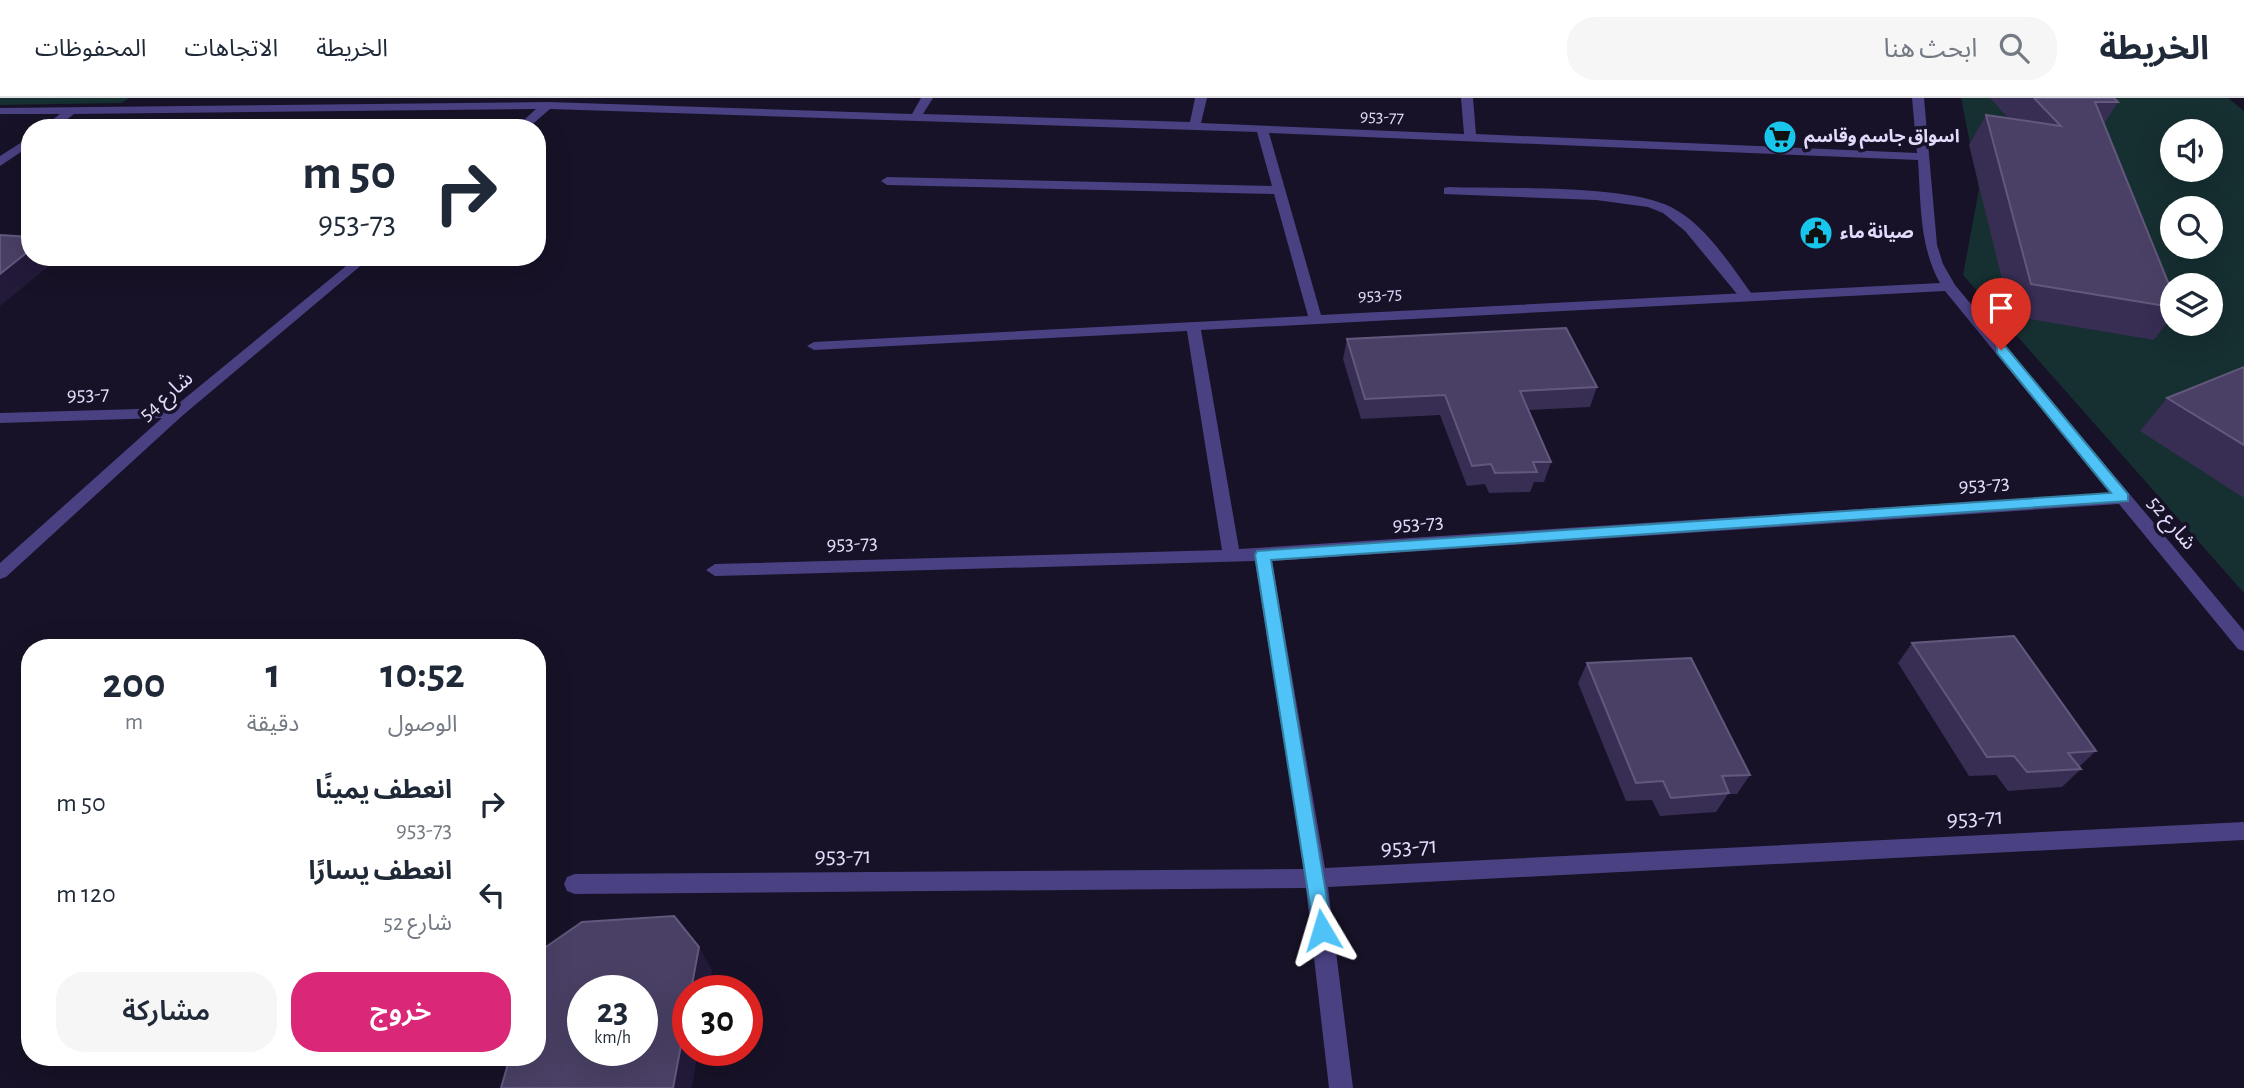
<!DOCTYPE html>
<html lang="ar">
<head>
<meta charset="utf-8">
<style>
  body { margin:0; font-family:"Alegreya Sans","Noto Sans Arabic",sans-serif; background:#f6f6f7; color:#1f2937; direction:rtl; height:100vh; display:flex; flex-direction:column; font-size:26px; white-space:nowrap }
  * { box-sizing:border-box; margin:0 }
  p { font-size:23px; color:#747a83 }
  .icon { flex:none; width:38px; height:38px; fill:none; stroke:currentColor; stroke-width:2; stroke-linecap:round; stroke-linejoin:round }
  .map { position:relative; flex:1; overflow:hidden; direction:ltr }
  .sheet { position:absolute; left:21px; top:541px; width:525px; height:427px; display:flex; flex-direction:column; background:#fff; border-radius:28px; box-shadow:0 7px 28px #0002; direction:rtl }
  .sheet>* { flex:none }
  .hud { position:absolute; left:21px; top:21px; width:525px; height:147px; border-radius:28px; box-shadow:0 7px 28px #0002; direction:rtl; background:#fff; color:#1f2937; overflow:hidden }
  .tools { position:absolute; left:2160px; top:21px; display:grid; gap:14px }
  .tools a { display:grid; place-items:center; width:63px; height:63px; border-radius:50%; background:#fff; box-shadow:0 7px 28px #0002; font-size:35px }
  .speed { position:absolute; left:567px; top:877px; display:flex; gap:14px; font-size:35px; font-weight:700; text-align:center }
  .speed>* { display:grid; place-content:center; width:91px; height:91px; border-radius:50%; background:#fff; box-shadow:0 7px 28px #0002; line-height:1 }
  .speed small { font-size:18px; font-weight:400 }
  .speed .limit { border:10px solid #d22; background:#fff; color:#111 }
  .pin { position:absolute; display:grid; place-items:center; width:60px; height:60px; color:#fff; margin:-72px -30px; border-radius:50% 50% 50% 0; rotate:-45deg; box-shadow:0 0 7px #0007 }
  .pin .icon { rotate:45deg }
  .me { position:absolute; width:77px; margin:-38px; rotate:353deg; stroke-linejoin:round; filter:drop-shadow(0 0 5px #0008) }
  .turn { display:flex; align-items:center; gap:24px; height:147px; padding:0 35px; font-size:32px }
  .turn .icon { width:91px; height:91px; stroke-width:2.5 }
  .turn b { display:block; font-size:49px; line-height:60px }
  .eta { display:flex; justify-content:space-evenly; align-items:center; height:119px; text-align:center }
  .eta b { font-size:42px; font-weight:600; line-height:49px }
  .cta { display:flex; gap:14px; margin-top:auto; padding:14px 35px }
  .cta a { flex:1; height:80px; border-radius:28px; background:#db2777; color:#fff; font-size:28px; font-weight:600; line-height:80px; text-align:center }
  .cta a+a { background:#f6f6f7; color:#1f2937 }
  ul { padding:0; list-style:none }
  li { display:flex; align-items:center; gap:21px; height:91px; padding:0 35px }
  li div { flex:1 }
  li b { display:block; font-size:26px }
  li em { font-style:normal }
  header { display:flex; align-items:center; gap:42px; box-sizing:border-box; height:98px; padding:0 35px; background:#fff; border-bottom:2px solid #e0e1e3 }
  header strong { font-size:33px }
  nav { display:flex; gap:38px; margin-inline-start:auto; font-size:24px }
  .search { width:490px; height:63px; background:#f6f6f7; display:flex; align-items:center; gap:18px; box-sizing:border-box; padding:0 24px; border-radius:28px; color:#747a83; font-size:26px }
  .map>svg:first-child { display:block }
  .green { fill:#162f31; fill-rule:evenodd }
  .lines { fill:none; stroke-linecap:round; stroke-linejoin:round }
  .service { fill:#494182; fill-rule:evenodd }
  .minor { fill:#494182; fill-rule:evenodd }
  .wall { fill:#382d53 }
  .shaded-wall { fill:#231a3a }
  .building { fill:#4a4065; stroke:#62587d; stroke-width:2; fill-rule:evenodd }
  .route { fill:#4fc3f7; stroke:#337fa1; stroke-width:2 }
  .labels { text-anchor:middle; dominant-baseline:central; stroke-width:7; stroke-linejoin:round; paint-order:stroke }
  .far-street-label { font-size:18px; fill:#e2dbfc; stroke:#171227 }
  .far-poi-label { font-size:18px; font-weight:bold; fill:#e2dbfc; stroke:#171227; text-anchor:start }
  .street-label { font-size:21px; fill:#e2dbfc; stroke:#171227 }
  .near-street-label { font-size:24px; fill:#e2dbfc; stroke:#171227 }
</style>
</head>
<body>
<header>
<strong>الخريطة</strong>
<div class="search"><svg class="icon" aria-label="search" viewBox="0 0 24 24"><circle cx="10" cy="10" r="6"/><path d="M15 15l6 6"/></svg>ابحث هنا</div>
<nav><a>الخريطة</a><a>الاتجاهات</a><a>المحفوظات</a></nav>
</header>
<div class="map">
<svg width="2244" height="990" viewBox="0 0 2244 990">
  <rect width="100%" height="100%" fill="#171227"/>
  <!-- green -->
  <path class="green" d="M0,0h129l-7,5 -122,2z
    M1961,0h267l16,13v482l-281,-318 16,-86zM2172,33h38v39h-38zM2172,110h38v39h-38zM2172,187h38v39h-38z"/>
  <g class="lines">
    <!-- service -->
    <path class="service" d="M1448,89c55,2 177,-3 223,20 34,17 61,60 83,90l-2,3h-10l-57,-69 -22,-18 -15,-6 -52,-7 -152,-6v-6z"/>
    <!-- minor -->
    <path class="minor" d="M921,0h12l-10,16 267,8 5,-24h12l-6,25 263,11 -3,-36h12l3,36 441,19 -5,-55h12l13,147 6,19 12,21 289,346v20l-6,-2 -119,-145 -847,57 53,307 919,-46v18l-916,47 25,201h-24l-23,-200 -731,6 -8,-3 -3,-7 3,-7 8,-3 729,-5 -49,-308 -540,15 -9,-6 9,-6 507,-14 -35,-219 -373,19 -7,-4 7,-4 494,-26 -34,-122 -387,-9 -6,-4 6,-4 385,9 -15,-54 -707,-23 -22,19h-13l21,-19 -462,5 -18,14h-14l18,-14h-60v-6l548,-6 364,12zM1269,35l649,27c3,43 1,86 22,123l-619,32zM1945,193l165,202 -871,56 -38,-219z
      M30,39v9l-30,20v-10z
      M357,159h14l-189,159 -176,161 -6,2v-16l162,-145 -162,5v-10l173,-5z"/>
  </g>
  <!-- wall -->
  <path class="wall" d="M1990,0h124l4,4 -14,22 68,183v9l-18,24 -143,-24 -42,-171 17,-30 23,4z
    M1347,241l250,48 -7,20 -61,3 22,52 -7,20h-10l-4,10 -41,1 -4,-9 -18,2 -27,-71 -79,4 -18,-60z
    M2244,269v131l-104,-67 27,-33z
    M1912,545l184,108 -16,15 1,3 -19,18 -54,4 -12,-16 -27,1 -71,-113z
    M1587,565l163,112 -13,19h-9l-12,18 -56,4 -8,-16 -26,1 -48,-118z"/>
  <!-- shaded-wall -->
  <path class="shaded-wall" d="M30,152v7h30l-60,49v-32z
    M699,849l13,23 -3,20h-18z
    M688,910v42h10l-6,38h-19z"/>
  <!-- building -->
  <path class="building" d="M2034,0h80l4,4h-23l77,190v15l-141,-23 -45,-169 75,11z
    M0,137l30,2v13l-30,24z
    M1566,230l31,59 -77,4 31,71h-18l4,10 -42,1 -4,-9 -19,2 -27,-71 -80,4 -18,-60z
    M2244,269v78l-77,-47z
    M2014,538l82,115 -28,2 13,16 -54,3 -13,-16 -27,1 -75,-114z
    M1691,560l59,117 -28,1 7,17 -58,5 -8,-17 -27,2 -49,-120z
    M674,818l25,31 -8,43h-3v18l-15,80h-172l9,-31h27v-95l3,-11 42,-29zM583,892h59v60h-59z"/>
  <!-- route -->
  <path class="route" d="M1997,249h9l122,147v7l-857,59 61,370 -2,7 -8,3 -7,-3 -60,-382 2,-4 854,-58 -114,-140z"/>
  <!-- icons -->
  <defs>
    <symbol id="supermarket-disc" viewBox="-11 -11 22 22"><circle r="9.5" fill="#18c6eb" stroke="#171227"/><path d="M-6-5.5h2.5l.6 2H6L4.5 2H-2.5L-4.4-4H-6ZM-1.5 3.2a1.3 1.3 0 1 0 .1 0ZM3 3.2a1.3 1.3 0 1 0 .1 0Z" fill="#111"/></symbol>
    <symbol id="civic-disc" viewBox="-11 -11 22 22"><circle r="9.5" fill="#18c6eb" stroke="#171227"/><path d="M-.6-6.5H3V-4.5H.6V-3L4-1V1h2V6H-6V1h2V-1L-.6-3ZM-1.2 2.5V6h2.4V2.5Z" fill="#111"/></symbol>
  </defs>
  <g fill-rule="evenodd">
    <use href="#supermarket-disc" x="1761" y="20" width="38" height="38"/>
    <use href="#civic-disc" x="1797" y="116" width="38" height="38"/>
  </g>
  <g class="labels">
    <!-- far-street labels -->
    <g class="far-street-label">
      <text transform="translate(1382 19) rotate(2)">953-77</text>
      <text transform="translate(1380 197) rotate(-3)">953-75</text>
    </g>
    <!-- far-poi labels -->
    <g class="far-poi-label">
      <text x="1804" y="39">اسواق جاسم وقاسم</text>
      <text x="1840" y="135">صيانة ماء</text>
    </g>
    <!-- street labels -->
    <g class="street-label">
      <text transform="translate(88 296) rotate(-2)">953-7</text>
      <text transform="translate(166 298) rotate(-41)">شارع 54</text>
      <text transform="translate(1984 386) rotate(-4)">953-73</text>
      <text transform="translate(1418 425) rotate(-4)">953-73</text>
      <text transform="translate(2172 425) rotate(50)">شارع 52</text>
      <text transform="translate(852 445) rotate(-2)">953-73</text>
    </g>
    <!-- near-street labels -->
    <g class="near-street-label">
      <text transform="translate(1975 720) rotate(-3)">953-71</text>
      <text transform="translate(1409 749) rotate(-3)">953-71</text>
      <text x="843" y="758">953-71</text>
    </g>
  </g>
</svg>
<div class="tools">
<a><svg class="icon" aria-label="sound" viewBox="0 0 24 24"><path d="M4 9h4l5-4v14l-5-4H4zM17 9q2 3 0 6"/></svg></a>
<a><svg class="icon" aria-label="search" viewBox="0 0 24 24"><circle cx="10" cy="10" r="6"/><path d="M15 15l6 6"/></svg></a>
<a><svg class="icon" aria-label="layers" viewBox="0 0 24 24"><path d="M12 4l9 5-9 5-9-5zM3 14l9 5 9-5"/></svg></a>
</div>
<div class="speed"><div>23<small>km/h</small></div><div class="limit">30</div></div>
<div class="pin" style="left:2001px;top:252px;background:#d93025"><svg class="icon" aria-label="arrive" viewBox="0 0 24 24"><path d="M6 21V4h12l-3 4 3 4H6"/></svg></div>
<svg class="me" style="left:1322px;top:832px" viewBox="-20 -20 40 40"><path d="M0-17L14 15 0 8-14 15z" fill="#4fc3f7" stroke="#fff" stroke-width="4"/></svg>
<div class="hud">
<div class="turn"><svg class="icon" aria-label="right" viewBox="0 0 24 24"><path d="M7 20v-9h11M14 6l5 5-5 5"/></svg><div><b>50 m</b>953-73</div></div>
</div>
<section class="sheet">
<div class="eta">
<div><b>10:52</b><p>الوصول</p></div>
<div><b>1</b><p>دقيقة</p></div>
<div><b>200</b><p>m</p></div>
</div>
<ul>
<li><svg class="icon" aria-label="right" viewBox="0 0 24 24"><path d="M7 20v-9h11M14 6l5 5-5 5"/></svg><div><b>انعطف يمينًا</b><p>953-73</p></div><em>50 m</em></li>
<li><svg class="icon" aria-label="left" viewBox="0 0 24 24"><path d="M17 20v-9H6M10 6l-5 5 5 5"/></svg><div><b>انعطف يسارًا</b><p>شارع 52</p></div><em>120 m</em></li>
</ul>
<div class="cta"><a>خروج</a><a>مشاركة</a></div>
</section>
</div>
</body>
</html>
